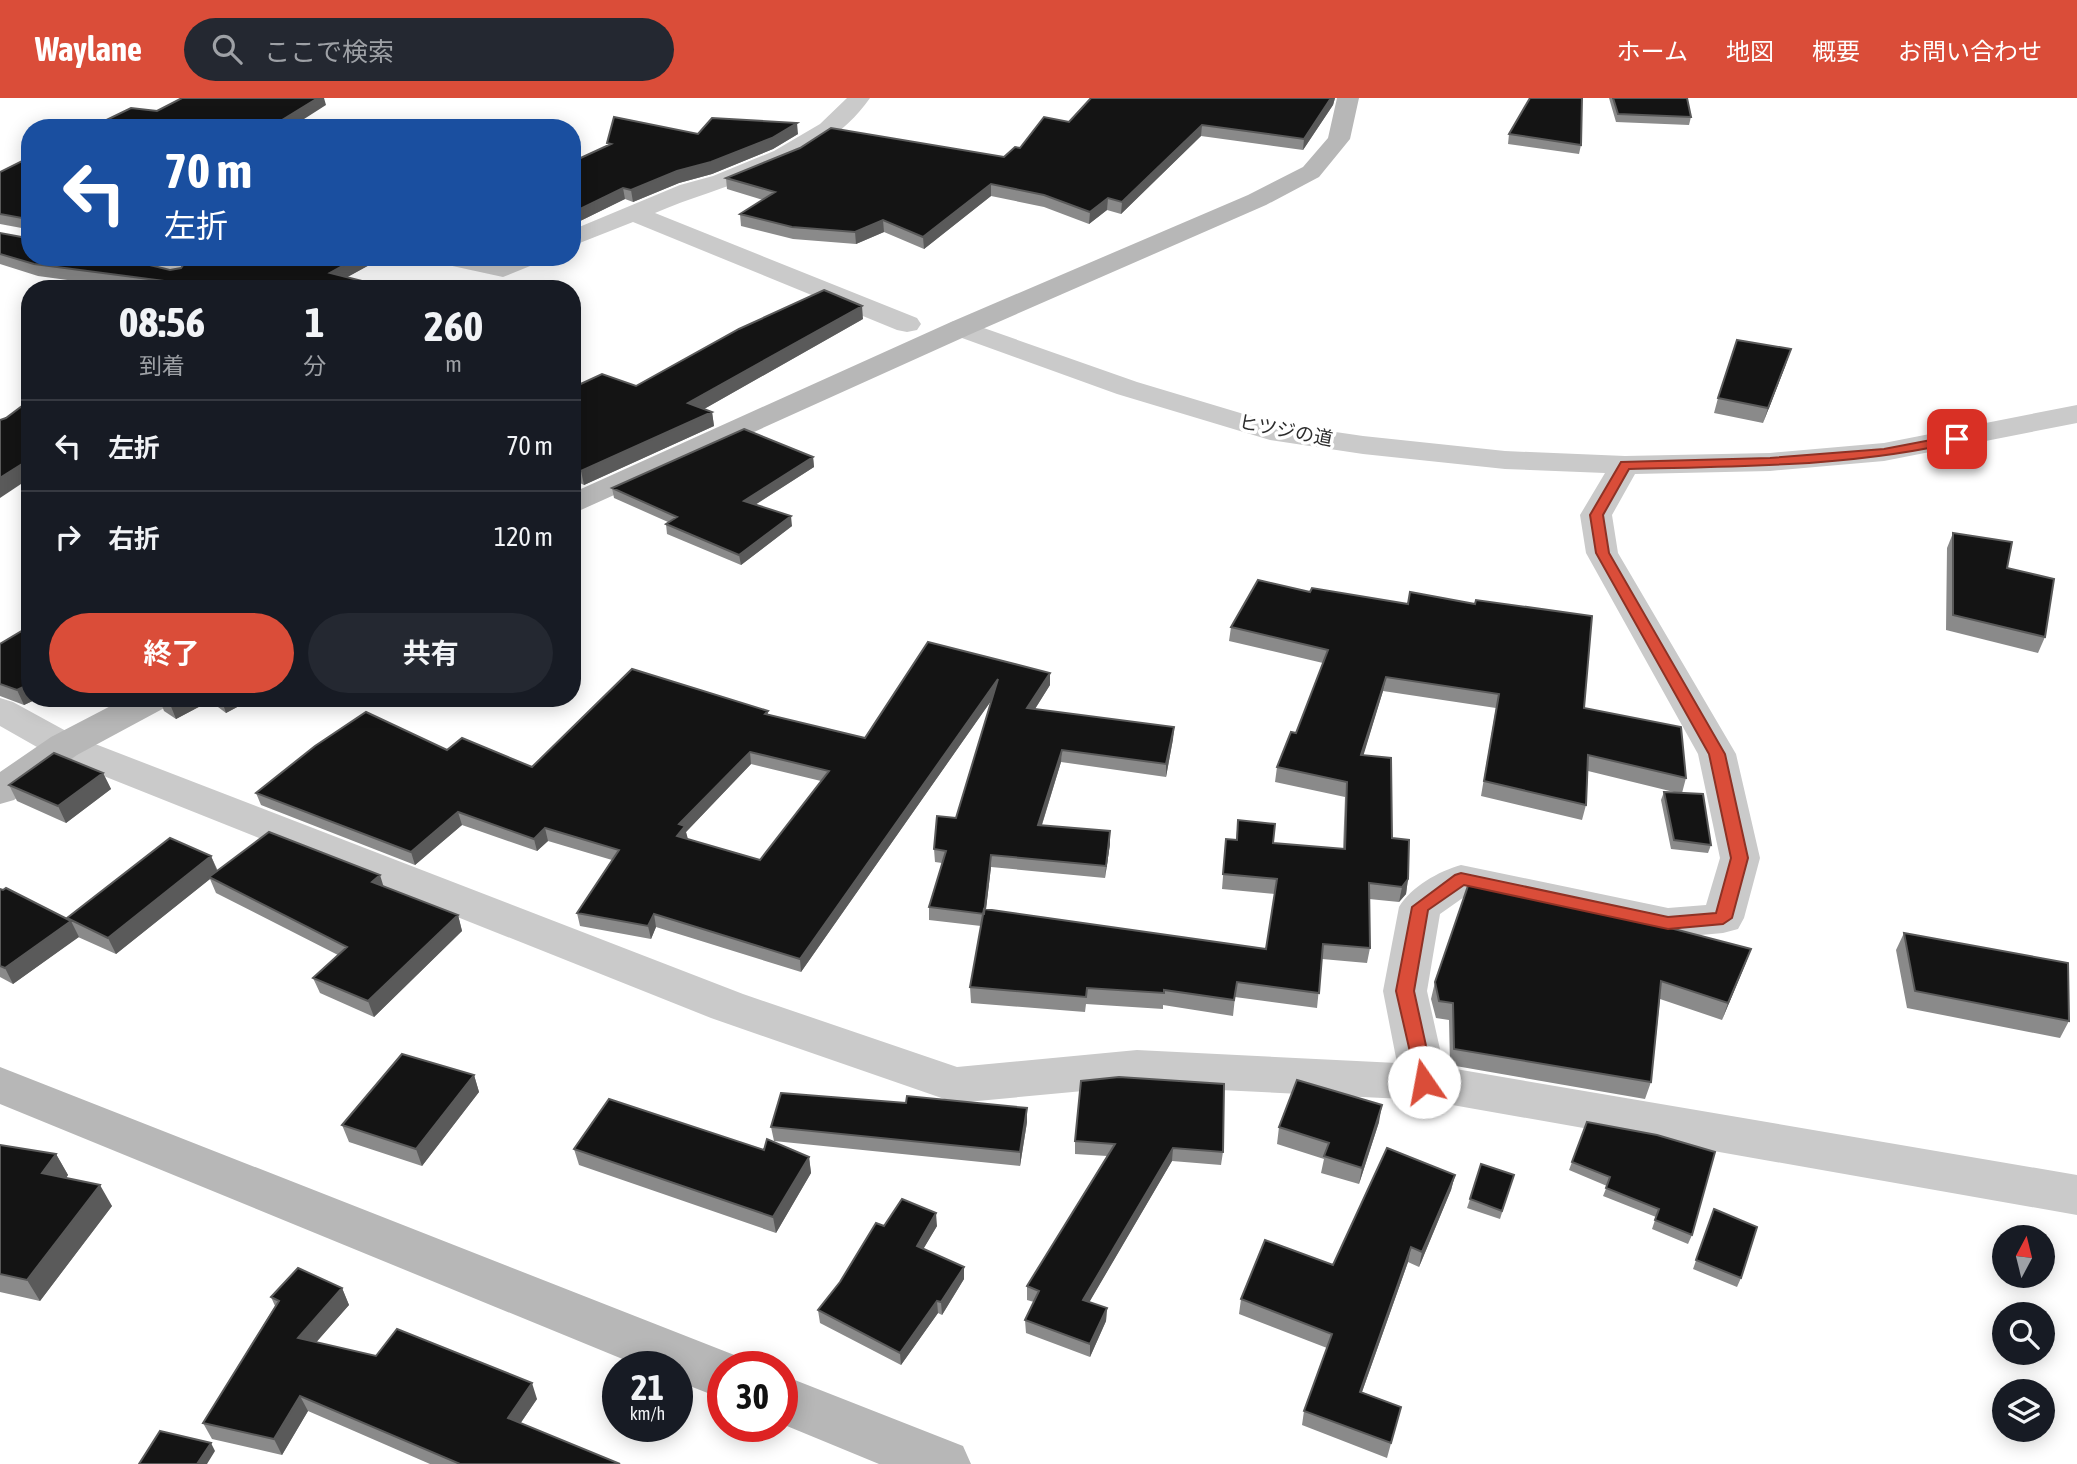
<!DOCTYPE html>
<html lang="ja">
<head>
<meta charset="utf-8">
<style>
  body { margin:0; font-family:"Asap Condensed","Noto Sans JP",sans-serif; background:#242831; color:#f1f3f6; height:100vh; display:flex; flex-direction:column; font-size:26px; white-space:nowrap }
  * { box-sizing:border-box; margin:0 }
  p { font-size:23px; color:#9ea1a6 }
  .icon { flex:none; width:38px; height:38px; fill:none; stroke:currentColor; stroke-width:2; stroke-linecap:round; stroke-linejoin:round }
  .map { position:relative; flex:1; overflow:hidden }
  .details { position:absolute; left:21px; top:182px; width:560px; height:427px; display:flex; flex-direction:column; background:#171b24; border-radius:28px; box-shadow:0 4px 18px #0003 }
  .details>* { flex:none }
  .guide { position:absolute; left:21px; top:21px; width:560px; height:147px; border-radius:28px; box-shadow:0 4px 18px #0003; background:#1a4fa0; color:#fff; overflow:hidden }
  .needle { width:46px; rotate:7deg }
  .fabs { position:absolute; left:1992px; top:1127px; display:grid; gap:14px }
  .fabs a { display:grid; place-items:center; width:63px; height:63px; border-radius:50%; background:#171b24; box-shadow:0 4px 18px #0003; font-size:35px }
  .speed { position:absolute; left:602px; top:1253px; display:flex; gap:14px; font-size:35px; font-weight:700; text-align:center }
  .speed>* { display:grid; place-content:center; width:91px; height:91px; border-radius:50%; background:#171b24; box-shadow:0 4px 18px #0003; line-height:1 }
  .speed small { font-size:18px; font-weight:400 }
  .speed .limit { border:10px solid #d22; background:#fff; color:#111 }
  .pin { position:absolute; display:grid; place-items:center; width:60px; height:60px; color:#fff; margin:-30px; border-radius:14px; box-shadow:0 4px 10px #0006 }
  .me { position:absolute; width:77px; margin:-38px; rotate:348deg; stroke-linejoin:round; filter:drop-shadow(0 0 5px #0008) }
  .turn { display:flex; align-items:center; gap:24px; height:147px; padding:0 28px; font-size:32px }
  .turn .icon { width:91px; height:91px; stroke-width:2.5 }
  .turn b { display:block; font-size:49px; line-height:60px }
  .eta { display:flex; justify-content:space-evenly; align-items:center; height:119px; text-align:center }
  .eta b { font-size:42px; font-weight:700; line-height:49px }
  .primary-button { display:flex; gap:14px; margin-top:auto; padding:14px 28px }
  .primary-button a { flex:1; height:80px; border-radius:42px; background:#da4d39; color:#fff; font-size:28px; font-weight:700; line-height:80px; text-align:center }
  .primary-button a+a { background:#242831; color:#f1f3f6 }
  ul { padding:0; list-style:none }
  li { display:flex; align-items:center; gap:21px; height:91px; padding:0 28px; border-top:2px solid #363941 }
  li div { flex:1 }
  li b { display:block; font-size:26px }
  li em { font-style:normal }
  header { display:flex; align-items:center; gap:42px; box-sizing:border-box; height:98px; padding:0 35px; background:#da4d39; color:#fff }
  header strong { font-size:33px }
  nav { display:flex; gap:38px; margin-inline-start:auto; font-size:24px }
  .search { width:490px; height:63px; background:#242831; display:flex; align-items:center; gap:18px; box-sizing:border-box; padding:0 24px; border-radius:38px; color:#9ea1a6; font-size:26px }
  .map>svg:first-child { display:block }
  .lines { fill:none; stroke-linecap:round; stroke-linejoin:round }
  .street { fill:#cacaca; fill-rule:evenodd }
  .secondary { fill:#b7b7b7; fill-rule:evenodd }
  .wall { fill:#8a8a8a; fill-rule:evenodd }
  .shaded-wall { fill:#5a5a5a }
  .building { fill:#141414; stroke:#5a5a5a; stroke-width:2; fill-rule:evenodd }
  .route { fill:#da4d39; stroke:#8e3225; stroke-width:2 }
  .labels { text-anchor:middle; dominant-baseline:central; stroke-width:7; stroke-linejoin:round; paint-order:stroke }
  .far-street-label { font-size:19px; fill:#2d2d2d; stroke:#fff }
</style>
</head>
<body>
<header>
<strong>Waylane</strong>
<div class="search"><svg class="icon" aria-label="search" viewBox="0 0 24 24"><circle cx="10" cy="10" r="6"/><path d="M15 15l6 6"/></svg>ここで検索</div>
<nav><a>ホーム</a><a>地図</a><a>概要</a><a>お問い合わせ</a></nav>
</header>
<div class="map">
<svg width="2077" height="1366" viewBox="0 0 2077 1366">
  <rect width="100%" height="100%" fill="#fff"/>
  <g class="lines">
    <!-- street -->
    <path class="street" d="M847,0h23c-48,69 -143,84 -215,115l262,105 4,6 -4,6 -10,2 -10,-2 -264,-108 -61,24v-16l108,-45 33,-9 61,-25 46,-27z
      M99,159h49l36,8 4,6 -4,6 -9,2 -72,-17z
      M430,159h53l17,4 9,-4h35l-4,5 -37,15 -69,-15z
      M961,222l176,62 137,41 89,13 142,15 120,5 145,-3 114,-10 193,-38v18l-193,38 -114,10 -135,3 -23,41 6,38 118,201 24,104 -16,60 -6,11 -15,4 -55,5 -201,-43 -27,19 -13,77 17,76 633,108v40l-653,-115 -287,-14 -181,17 -245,-85 -660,-263 -51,-29v-28l13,4 64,35 666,257 214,73 180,-17 260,13 -14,-72 16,-84c12,-20 40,-36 62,-42l207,43 38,-3 14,-47 -22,-104 -112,-201 -6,-38 25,-42 -100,-4 -142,-15 -93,-14 -153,-46 -166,-60 -4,-6 4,-6z"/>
    <!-- secondary -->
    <path class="secondary" d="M1337,0h22l-9,41 -31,38 -53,28 -295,129 -399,180v-21l379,-171 297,-127 55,-28 25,-29z
      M126,600h47l-5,8 -91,49 -63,45 -14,4v-32l51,-35z
      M0,969l742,291 4,9h-23v32l-46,-18v-14h-35l-642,-263z
      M782,1277l181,71 8,18h-92l-97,-40z"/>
  </g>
  <!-- wall -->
  <path class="wall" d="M1091,0h244l-2,7 -30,45 -102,-14 -80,78 -14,-4 -18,14 -45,-17 -53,-11 -67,53 -40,-17 -28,12 -63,-5 -52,-13 -1,-12 23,-14 -36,-11 -1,-11 278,-21 65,-35z
    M1609,0h78l4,19 -2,8 -73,-3z
    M698,36h100l-25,15 -61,25 -33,9 -46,19 -8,-3 -53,26v-63l36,-17 -1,-2z
    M1509,36l72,11 -2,9 -71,-10z
    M30,59v100l140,13 11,-2 4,-5 -24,-6h223l-37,20 17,12h-230l-96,-13 -38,-12v-31l27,5v-9l-27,-5v-52z
    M863,221l-159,90 8,3 2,14 -130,59 -8,-4 -4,2v-95l64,-2z
    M1786,266l-23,59 -49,-10 4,-15z
    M813,359l1,10 -59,38 37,21 -51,39 -74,-31 -1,-10 2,-2 -54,-24 -2,-10z
    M1953,435l54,35 38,69 -7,16 -92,-23 1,-82z
    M1258,482l52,12 2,-4 96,16 2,-12 65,12 1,-4 116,16 -8,92 97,19 5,51 -4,15 21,1 8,51 -3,8 -37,-4 -10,-49 3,-8 14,1 -90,-22 -2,34 -4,15 -101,-24 15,-88 -113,-17 -20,64 28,3 1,80 17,2 -1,39 -2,15 -7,8 -30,-3 1,49 -3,15 -45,-4 -5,49 -82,-11 -2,19 -70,-11v4l-77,-5 -1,8 -114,-9 -1,-16 11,-61 -52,-6v-13l13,-44 -7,-1 -1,-13 3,-33 19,2 35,-117 -190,271 -145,-45 -5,12 -71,-13 -3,-13 35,-53 -64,-19 -11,10 -75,-26 -47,40 -154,-60 -5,-12 59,-47 51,-34 81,38 15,-12 70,29 100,-98 136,42v4l97,23 63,-96 122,31v12l-15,24 139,18 -1,12 -7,38 -105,-15 -19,63 68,6v13l-5,34 -114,-11 -5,42 280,40 9,-55 -53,-5 4,-50 10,1 2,-20 37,4 -2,19 70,6 2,-52 -70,-15 2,-15 14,-35 5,1 27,-70 -94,-22 2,-14zM751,666l70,17 -61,79 -73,-21 -1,-7z
    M0,546l30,54h9l-15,7 -24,-9z
    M159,600h95l-28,15 -16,-12 -34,18 -12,-8z
    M103,675l8,16 -45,34 -49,-22 -8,-16z
    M211,758l7,15 165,15 75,29 4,16 -88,86 -54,-24 -7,-15 25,-23 -122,-62 -6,-14 -94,75 -38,-17 -65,47 -13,-7v-88l67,31z
    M1904,835l165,88 -9,17 -153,-30 -11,-58z
    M1751,851l-29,71 -62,-21 -9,83 -6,17 -195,-34 -1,-45 -13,-2 -5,-19 4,-17z
    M474,977l5,17 -57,74 -73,-24 -7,-17z
    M1027,1024l-7,44 -246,-25 -3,-14z
    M1379,1024l-20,62 -38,-11 3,-14 -47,-15 2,-17z
    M1587,1024l105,113 -4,9 -36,-15 4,-12 -53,-21 4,-10 -38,-16z
    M1075,1043l148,11 -2,13 -49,-4 -83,141 18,6 -1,13 -16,36 -64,-24 -1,-13 9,-18 -7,-2v-14l80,-130 -32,-2z
    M0,1047l56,9 12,21 -2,3 46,28 -72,95 -40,-9z
    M574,1051l235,8 2,16 -35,60 -197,-68z
    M1455,1077l-4,15 -32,77 -11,-5 -46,130 39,15 -14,51 -85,-33 2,-14 23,-63 -88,-34 2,-15 92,-34z
    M1514,1077l-14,44 -33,-11 3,-9z
    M1711,1120l30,60 -4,9 -44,-18z
    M884,1128h53l-14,23 41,30 -22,36 -4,-2 -37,52 -81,-42 -2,-13z
    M342,1190l7,17 -33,37 221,57 -17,25 100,40h-190l-122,-53 -26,44 -70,-16 -9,-16 72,-117 -4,-9z"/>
  <!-- shaded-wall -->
  <path class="shaded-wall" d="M314,0h10l2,7 -36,23h-21z
    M1331,0h4l-2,7 -30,45 1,-11z
    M797,25l1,11 -25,15 -61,25 -33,9 -46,19 -2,-12z
    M1202,27l-1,11 -80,78 1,-12z
    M991,86v12l-67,53 -1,-12z
    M623,90l2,11 -53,26v-12z
    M1108,100l-1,12 -18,14 1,-12z
    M883,122l1,12 -28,12 -1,-12z
    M359,159h25l-51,28 -3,-12z
    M362,183l2,8h-21z
    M862,208l1,13 -173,98 -2,-14z
    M1791,251l-5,15 -23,59 5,-15z
    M712,314l2,14 -130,59 -3,-14z
    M813,359l1,10 -69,44 -1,-10z
    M30,361v19l-30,20v-20z
    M572,370h1l3,13 -4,2z
    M791,418l1,10 -51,39 -2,-10z
    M1050,575v12l-22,35 -1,-12z
    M1386,579l-3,14 -24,79 2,-15z
    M998,581v12l-197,281 -1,-13z
    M30,586v14h9l-15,7 -7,-15z
    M180,600h29l1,3 -34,18 -6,-15z
    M221,600h33l-28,15z
    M1174,629l-1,12 -7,38v-13z
    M1062,652l-1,12 -23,75v-12z
    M750,654l1,12 -65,68 2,7 -9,10 -2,-13 2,-12z
    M103,675l8,16 -45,34 -8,-17z
    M458,714l4,13 -47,40 -4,-13z
    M545,730l3,13 -11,10 -3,-12z
    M1110,733v13l-5,34 1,-12z
    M991,757v12l-7,59v-12z
    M211,758l7,17 -9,4 1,2 -94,75 -8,-16z
    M380,777l5,16 -13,-9z
    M1408,781l-2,15 -7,8 3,-15z
    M654,816l2,13 -5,12 -3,-13z
    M458,817l4,16 -88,86 -6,-16z
    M71,823l8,16 -66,47 -8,-16z
    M1751,851l-6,16 -23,55 6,-17z
    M474,977l5,17 -57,74 -6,-17z
    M1382,1007l-3,17 -20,62 3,-16z
    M1027,1010v14l-7,44v-14z
    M1173,1050l-1,13 -89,152v-13z
    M56,1056l12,21 -13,19 -13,-21z
    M809,1059l2,16 -35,60 -3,-16z
    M1455,1077l-4,15 -32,77 3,-15z
    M100,1087l12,21 -72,95 -13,-21z
    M936,1115l1,13 -19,32 -1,-12z
    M1411,1149l-3,15 -51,144 3,-14z
    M964,1169v12l-22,36 -1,-13z
    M342,1190l7,17 -43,49 -8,-16z
    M937,1203l1,12 -37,52 -1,-12z
    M1107,1210l-1,13 -16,36v-13z
    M532,1285l5,16 -24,35 -5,-16z
    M300,1298l8,15 -26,44 -8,-16z
    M211,1345l4,8 -8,13h-10z"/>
  <!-- building -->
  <path class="building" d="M182,0h136l-49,30h-179l41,-20 26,3z
    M1091,0h240l-27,41 -102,-14 -80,77 -14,-4 -18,14 -46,-17 -53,-11 -68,53 -40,-17 -28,12 -63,-5 -52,-13 35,-22 -49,-14 74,-30 31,-20 173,29 11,-10 5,1 24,-31 25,5z
    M1530,0h52l-1,47 -72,-11z
    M1613,0h74l4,19 -73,-3z
    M614,19l84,17 14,-16 85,5 -25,15 -61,24 -34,9 -46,19 -8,-2 -51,25v-51l39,-18 -4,-1z
    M30,59v100h87l53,13 11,-2 5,-7 -2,-4h175l-29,16 32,8 -19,8h-187l8,-8 -130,-17 -34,-10v-21l27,5 1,-19 -28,-5v-42z
    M824,192l38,16 -174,97 24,9 -131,59 -9,-3v-80l30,-14 34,12 103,-57z
    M1737,242l54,9 -23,59 -50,-10z
    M30,302v59l-30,19v-58l6,-2z
    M744,331l69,28 -69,44 47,15 -52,39 -73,-31 11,-7 -65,-29z
    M1953,435l59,9 -5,26 47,11 -9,58 -92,-22z
    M1258,482l52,12 2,-4 96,16 2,-12 65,12 1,-4 116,16 -8,92 97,19 5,51 -98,-23 -2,50 -102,-24 15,-87 -113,-17 -25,78 30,3 1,80 17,2 -1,39 -6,8 -33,-4 1,65 -47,-4 -4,49 -82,-11 -3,18 -70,-10v3l-77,-5 -1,9 -116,-10 14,-78 282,40 11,-70 -54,-5 3,-35 11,1 1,-20 37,4 -2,19 72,6 2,-67 -70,-15 14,-35 5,1 32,-83 -97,-23z
    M30,528v58l-13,6 -17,-6v-40z
    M928,544l122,31 -23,35 147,19 -8,37 -104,-14 -24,75 72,6 -4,35 -115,-11 -7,59 -55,-7 17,-56 -12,-2 3,-33 19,2 42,-139 -198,280 -146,-45 -6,12 -71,-13 42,-63 -74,-22 -11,11 -76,-27 -47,40 -155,-59 59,-47 51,-34 81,38 15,-12 70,29 100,-98 136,42 -3,3 100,24zM750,654l79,19 -69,89 -83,-24 8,-10 -6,-2z
    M161,600h19l-10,6z
    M54,655l49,20 -45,33 -49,-21z
    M1664,694l39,2 8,51 -37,-5z
    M269,734l111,43 -8,7 86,33 -90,86 -55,-23 34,-31 -138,-70z
    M170,740l41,18 -103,82 -41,-20z
    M1469,785l155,33 127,33 -23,54 -67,-22 -10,101 -197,-33 -1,-46 -14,-2 -4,-19z
    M6,790l65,33 -66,47 -5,-2v-77l3,1z
    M1904,835l164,30 1,58 -154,-30z
    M402,956l72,21 -58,74 -74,-24z
    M1119,979l105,7 -1,68 -50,-4 -90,152 24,8 -17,36 -65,-24 14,-29 -12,-5 88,-142 -40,-3 6,-60z
    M1297,982l85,25 -20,63 -38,-12 5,-13 -50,-16z
    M781,995l125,10 1,-7 120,12 -7,44 -249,-25z
    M609,1001l155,51 3,-11 42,18 -36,60 -199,-68z
    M1587,1024l70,13 58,17 -23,83 -37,-15 4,-11 -53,-21 4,-11 -38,-15z
    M0,1047l56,9 -14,19 58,12 -73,95 -27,-6z
    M1387,1050l68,27 -33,77 -11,-5 -51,145 41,15 -10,36 -87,-32 28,-77 -91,-35 24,-59 68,25z
    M1481,1066l33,11 -12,36 -32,-12z
    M902,1101l34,14 -19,33 47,21 -23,35 -4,-1 -37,52 -82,-43 22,-28 36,-59 8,3z
    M1714,1111l43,18 -16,51 -45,-18z
    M298,1170l44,20 -44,50 78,18 21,-27 135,54 -24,35 112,46h-160l-160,-68 -26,43 -71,-16 76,-122 -8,-4z
    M160,1333l51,12 -14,21h-58z"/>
  <!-- route -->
  <path class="route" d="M1957,337l5,1v5c-109,26 -222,25 -333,28l-26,46 6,38 116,201 23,104 -16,60 -9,6 -55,5 -204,-44 -36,25 -14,81 20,91 -3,5 -7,3 -6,-3 -22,-96 16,-84 43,-32 6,-2 207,44 48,-4 15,-55 -22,-104 -113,-201 -6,-38 31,-53 149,-4 114,-9z"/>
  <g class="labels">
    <!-- far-street labels -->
    <g class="far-street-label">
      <text transform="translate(1286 332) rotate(11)">ヒツジの道</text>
    </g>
  </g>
</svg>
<div class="fabs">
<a><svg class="needle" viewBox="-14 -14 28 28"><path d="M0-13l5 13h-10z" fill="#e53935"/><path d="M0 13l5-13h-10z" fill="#9ea1a6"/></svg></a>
<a><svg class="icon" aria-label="search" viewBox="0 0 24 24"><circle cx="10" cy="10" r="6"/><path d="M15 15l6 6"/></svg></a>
<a><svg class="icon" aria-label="layers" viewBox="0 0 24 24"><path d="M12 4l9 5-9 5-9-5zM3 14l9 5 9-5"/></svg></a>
</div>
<div class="speed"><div>21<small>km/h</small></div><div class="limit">30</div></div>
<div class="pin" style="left:1957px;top:341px;background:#d93025"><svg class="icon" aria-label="arrive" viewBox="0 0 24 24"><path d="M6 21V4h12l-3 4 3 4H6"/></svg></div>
<svg class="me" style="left:1424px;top:984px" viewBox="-20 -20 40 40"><circle r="19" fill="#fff"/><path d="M0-13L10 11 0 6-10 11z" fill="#da4d39"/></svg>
<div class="guide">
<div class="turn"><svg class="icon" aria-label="left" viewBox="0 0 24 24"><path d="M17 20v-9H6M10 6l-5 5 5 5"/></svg><div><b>70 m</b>左折</div></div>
</div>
<section class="details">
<div class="eta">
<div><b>08:56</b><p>到着</p></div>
<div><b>1</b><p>分</p></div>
<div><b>260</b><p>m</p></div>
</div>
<ul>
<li><svg class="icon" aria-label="left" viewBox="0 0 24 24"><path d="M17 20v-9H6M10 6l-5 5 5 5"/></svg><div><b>左折</b></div><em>70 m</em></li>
<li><svg class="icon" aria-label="right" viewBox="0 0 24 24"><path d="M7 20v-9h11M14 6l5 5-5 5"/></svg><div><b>右折</b></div><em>120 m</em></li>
</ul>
<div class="primary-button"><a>終了</a><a>共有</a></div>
</section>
</div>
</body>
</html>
